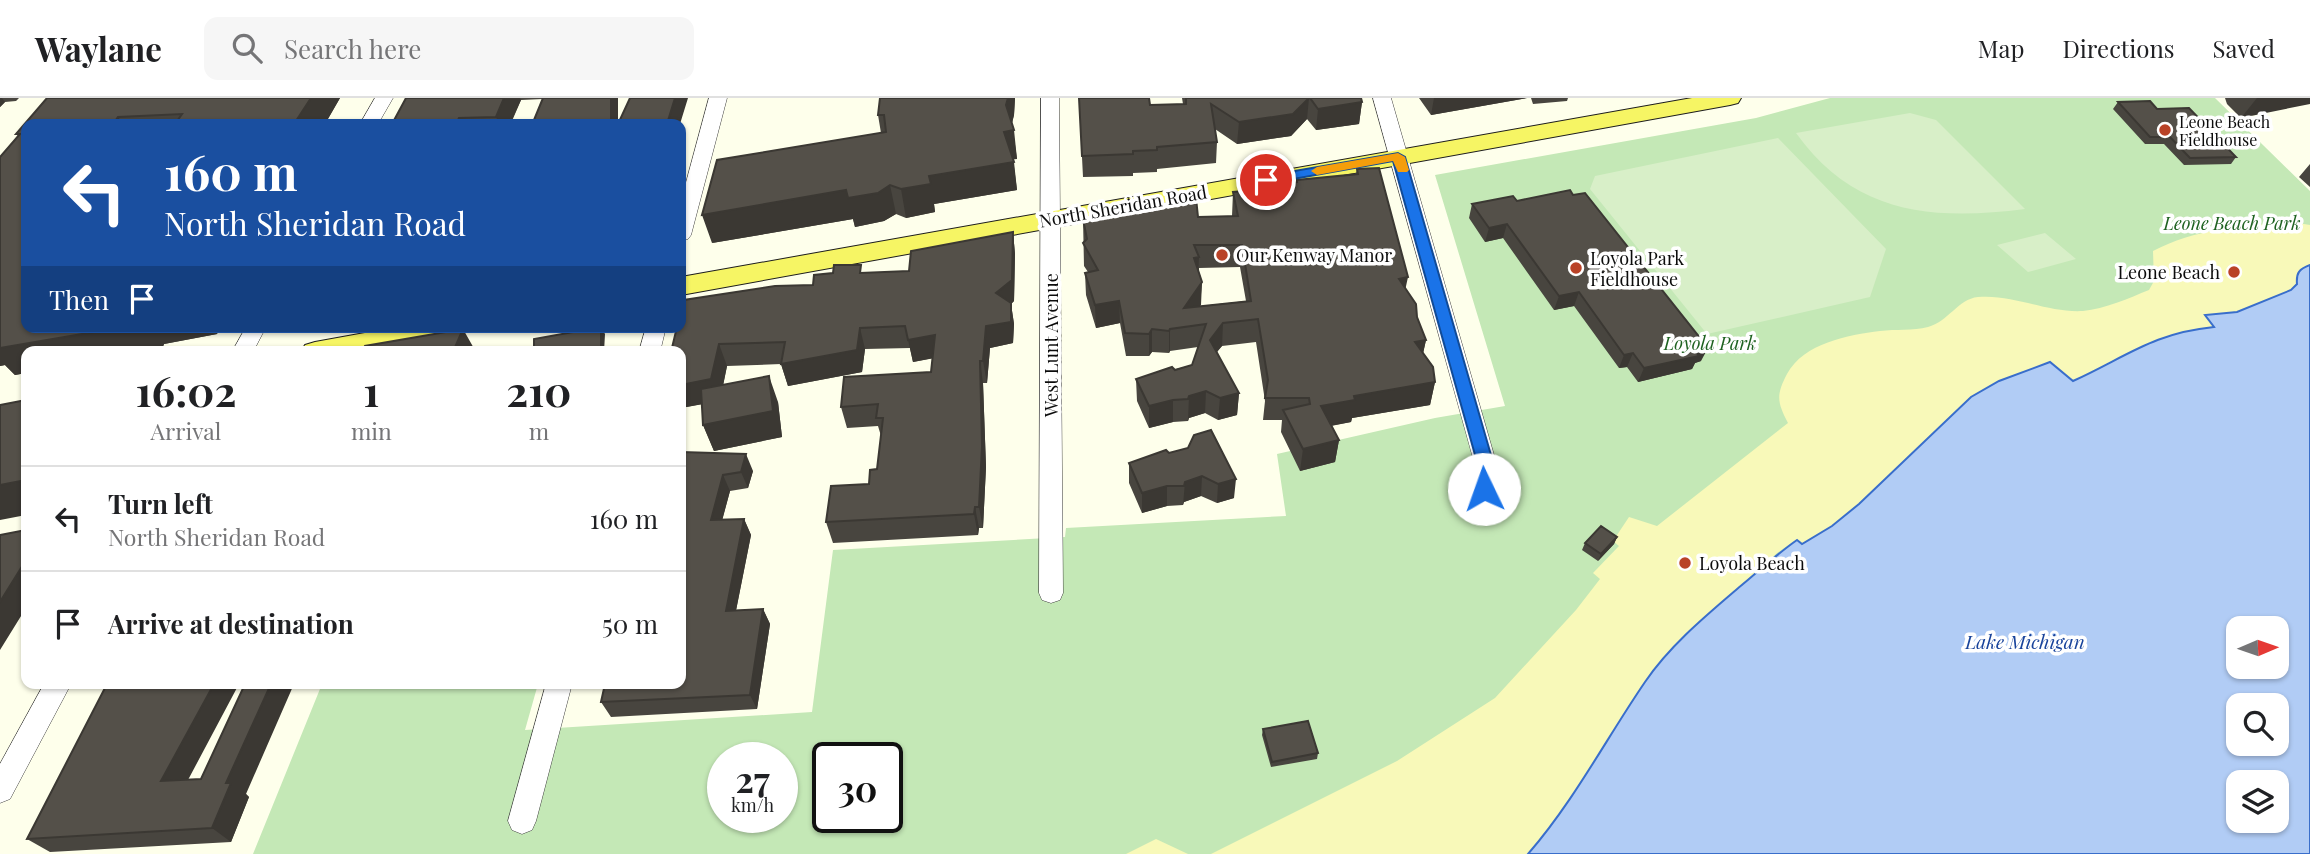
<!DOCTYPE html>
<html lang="en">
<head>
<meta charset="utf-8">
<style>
  body { margin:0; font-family:"Playfair Display",serif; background:#f6f6f6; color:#202124; height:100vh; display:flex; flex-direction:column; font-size:26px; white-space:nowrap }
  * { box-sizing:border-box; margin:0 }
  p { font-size:23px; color:#757577 }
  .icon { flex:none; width:38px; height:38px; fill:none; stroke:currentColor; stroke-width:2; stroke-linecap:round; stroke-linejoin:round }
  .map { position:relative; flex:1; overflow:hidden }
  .details { position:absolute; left:21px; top:248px; width:665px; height:343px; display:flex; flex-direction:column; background:#fff; border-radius:14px; box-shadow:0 2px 5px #0004 }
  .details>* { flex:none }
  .guide { position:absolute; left:21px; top:21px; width:665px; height:214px; border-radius:14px; box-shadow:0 2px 5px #0004; background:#1a4fa0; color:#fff; overflow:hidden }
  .needle { width:46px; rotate:88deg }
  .buttons { position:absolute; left:2226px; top:518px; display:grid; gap:14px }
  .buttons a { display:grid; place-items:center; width:63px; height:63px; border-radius:14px; background:#fff; box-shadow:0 2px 5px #0004; font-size:35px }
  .speed { position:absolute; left:707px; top:644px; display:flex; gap:14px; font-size:35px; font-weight:700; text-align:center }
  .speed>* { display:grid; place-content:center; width:91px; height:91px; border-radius:50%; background:#fff; box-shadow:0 2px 5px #0004; line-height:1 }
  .speed small { font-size:18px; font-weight:400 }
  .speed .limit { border:4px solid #111; border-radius:10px; background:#fff; color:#111 }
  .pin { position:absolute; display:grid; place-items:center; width:60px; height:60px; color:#fff; margin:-30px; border:4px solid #fff; border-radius:50%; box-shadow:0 2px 7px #0007 }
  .me { position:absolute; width:77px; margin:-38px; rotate:357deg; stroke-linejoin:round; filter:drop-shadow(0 0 5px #0008) }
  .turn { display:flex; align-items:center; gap:24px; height:147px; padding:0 28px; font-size:32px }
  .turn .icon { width:91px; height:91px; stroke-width:2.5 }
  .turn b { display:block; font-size:49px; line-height:60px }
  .then { display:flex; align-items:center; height:66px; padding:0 28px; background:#0003; gap:14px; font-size:26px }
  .eta { display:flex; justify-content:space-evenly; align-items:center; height:119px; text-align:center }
  .eta b { font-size:42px; font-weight:700; line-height:49px }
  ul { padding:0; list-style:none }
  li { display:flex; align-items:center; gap:21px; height:105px; padding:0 28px; border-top:2px solid #e0e0e0 }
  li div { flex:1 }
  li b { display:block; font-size:26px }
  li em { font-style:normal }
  header { display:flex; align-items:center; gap:42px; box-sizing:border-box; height:98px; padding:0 35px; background:#fff; border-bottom:2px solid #e0e0e0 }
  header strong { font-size:33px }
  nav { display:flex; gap:38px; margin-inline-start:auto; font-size:24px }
  .search { width:490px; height:63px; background:#f6f6f6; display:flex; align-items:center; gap:18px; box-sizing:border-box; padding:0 24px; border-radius:14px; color:#757577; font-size:26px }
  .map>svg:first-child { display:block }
  .green { fill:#c4e8b6; fill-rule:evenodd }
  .sand { fill:#f8f9b9 }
  .pitch { fill:#d8efc8 }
  .water { fill:#b1ccf5; stroke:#396ecb; stroke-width:2; fill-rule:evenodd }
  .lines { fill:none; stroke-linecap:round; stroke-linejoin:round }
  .minor-casing { stroke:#3f3f3f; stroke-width:1 }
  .major-casing { stroke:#1d1d1d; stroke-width:2 }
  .minor { fill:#fff; fill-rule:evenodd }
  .major { fill:#f6f564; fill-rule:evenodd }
  .wall { fill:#48453f; fill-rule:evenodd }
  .shaded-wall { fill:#3b3833 }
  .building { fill:#545049; stroke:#3b3833; stroke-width:2; fill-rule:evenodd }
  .route { fill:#1a73e8; stroke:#114b97; stroke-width:2 }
  .slow { fill:#f59e0b }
  .poi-dot { fill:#b94227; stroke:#fff; stroke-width:2.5 }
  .labels { text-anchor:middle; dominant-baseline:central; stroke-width:7; stroke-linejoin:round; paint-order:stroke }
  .far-poi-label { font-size:16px; fill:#0c0c0c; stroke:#fff; text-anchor:start }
  .street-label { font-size:18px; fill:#0c0c0c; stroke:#fff }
  .park-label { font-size:18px; font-style:italic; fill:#1e6220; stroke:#fff }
  .poi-label { font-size:18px; fill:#0c0c0c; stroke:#fff; text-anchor:start }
  .water-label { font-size:19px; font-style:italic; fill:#18439b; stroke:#fff }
</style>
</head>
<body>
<header>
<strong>Waylane</strong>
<div class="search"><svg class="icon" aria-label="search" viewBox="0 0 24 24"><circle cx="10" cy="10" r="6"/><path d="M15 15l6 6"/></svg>Search here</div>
<nav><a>Map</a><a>Directions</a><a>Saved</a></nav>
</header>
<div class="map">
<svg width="2310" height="756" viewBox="0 0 2310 756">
  <rect width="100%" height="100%" fill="#feffeb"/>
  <!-- green -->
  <path class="green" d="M1830,0h385l95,93v74l-478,261 -304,328h-1275l69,-170h216l-13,46 287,-18 21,-162 232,-13 1,-9 220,-12 -9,-62 158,-36 70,-12 -70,-231 321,-57zM723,660h59v59h-59zM828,660h59v59h-59z"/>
  <!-- sand -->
  <path class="sand" d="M2298,125l12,2v40l-10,4 -3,15 -6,6 -54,22 -31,3 9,12c-62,6 -88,30 -142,54l-23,-19 -51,19 -28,16 -112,107 -27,22 -31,18 -5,-4 -19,13 -131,127 -38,64 -61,88 -19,22h-317l186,-93 98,-63 81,-88 24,-31 -7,-6 26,-27 -6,-5 16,-24 28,9 131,-103c-11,-21 -12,-28 -1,-49 17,-31 61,-39 93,-43 16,-2 33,0 48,-4 20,-5 30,-28 50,-30 36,-3 69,16 105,14 22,-2 46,-13 66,-21l5,-9 -1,-30c44,-23 96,-27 145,-28z
    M1156,741l32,15h-62z"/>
  <!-- pitch -->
  <path class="pitch" d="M1910,15l26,7 89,89c-93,12 -171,5 -229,-76z
    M1778,40l108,111 -16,48 -163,37 -117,-145 5,-13z
    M2045,135l31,26 -48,13 -31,-27z"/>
  <!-- water -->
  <path class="water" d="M2310,167v589h-782c46,-53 78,-115 117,-172 26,-38 63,-68 98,-98 18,-15 34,-30 54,-44l5,4 30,-18 27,-22 112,-107 28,-16 51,-19 23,19c53,-24 80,-48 141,-54l-9,-12 32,-3 54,-22 6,-6c-1,-11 2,-15 13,-19zM2238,530h39v39h-39zM2238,607h39v39h-39zM2238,684h39v39h-39z"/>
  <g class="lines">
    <defs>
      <path id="minor" d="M375,0h18l-15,26h-18z
        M709,0h18l-36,137 -3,4 -7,2v-40z
        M1041,0h18l4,495 -3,7 -9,3 -9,-3 -3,-7z
        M1373,0h18l105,364 -1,27 -3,6 -8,3 -8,-3 -3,-6 1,-27z
        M246,229h20l-13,25h-21z
        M646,229h20l-6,25h-21z
        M44,586h27l-61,115 -10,4v-39z
        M546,586h26l-36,137 -4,9 -10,4 -10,-4 -4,-9z"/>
      <path id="major" d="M1692,0h49l-3,5 -8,2 -1049,190v-18z
        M398,229h66l-3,7 -10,2 -82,16h-68l4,-7 10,-3z"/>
    </defs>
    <!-- minor casing -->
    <use href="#minor" class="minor-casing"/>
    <!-- major casing -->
    <use href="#major" class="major-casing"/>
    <!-- minor -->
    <use href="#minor" class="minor"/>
    <!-- major -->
    <use href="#major" class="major"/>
  </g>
  <!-- wall -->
  <path class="wall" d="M0,0h19l-3,3 -11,1 -5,5z
    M47,0h293l-15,26h-299v203l199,1 -6,1 -2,5 -53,10 -2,5 -15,3h-121v21l-11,2 -10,-10 -5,1v-209l18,-21 -2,-2z
    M406,0h212v26h-226zM543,1l-9,21 -22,1 9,-21z
    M880,0h135l-1,17 -2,8 5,36h-4l4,31 -83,14 1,8 -29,6 -10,-4 -12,7 -29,6 -2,-8 -141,24 169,-110 -3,-18z
    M1079,0l71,7 33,-1 -1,-6h179l1,4 -3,22 -43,6 -9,-11 -16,17 -54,8 -22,-15 2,13 -1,21 -59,6v3l-24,1v3l-50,1z
    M1419,0h108l-96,17z
    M1531,0h37l-1,3 -34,3z
    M2225,0h85l-69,20 -14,-14z
    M2118,4l39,7 79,48 -5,7 -47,1 -20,-21h-19l-32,-35z
    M2310,66v23l-11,-10z
    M1357,71l69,171 -3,13 12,29 -5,23 -78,13 -1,4 -20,4 8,14 -4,22 -35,9 -19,-39 1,-12h-19l2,-19 -9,-59 -34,4 -6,6 23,41 -2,22 -19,5 -13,-7 -16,5 -1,3 -15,1 -24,6 -12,-27 -1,-22 56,-14 6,-18 -28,4 -1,2 -17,-1 -3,4h-23l-6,-33 -24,5 -10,-33 -1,-22 3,-1 -4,-6 -1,-47 149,-3 1,-24 50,-4 1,-5 13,-1 59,-8zM1240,169l6,34 -46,5 2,-24 -3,-10v-4z
    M1517,103l184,160 -6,2 -3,6 -54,13 -11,-15 -8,1 -45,-62 -20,4 -51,-72 -18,4 -16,-24 3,-14z
    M1013,134l2,22 -1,47 -3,3 3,20 -1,19 -23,5 -3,35h-4l3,84 -3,61h-4l-1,7 -145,8 -7,-21 43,-38 8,-15 4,-33 -3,-10 -31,2 -6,-21 90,-35 2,-14 -20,4 -3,-14 -45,1 -3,23 -74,14 -7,-22 -54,2 -4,19 55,17 4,35 -68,14 -11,-26 -1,-21 -21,4v-56l132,-67 50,-12 46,-2z
    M1188,350l46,50 -17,5 -16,-7 -17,6 -1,3 -16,1 -25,7 -13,-30v-20z
    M681,354l72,19 -5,17 -18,3 -8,29 22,-1 7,16 -15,75 27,-1 7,15 -13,85 -146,8 -10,-15 80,-18z
    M1617,439l-3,7 -16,17 -16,-11 3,-7z
    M1263,631l55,24 -1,6 -46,8 -9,-32z
    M189,681l57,15 3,3 -18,45 -181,10 -23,-13z"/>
  <!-- shaded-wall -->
  <path class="shaded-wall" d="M0,0h2l3,4 -5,5z
    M311,0h29l-15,26h-31z
    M504,0h16l1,2 -11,24h-11l-3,-7z
    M611,0h7v26h-7z
    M675,0h13l-8,26h-13z
    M1008,0h7l-1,17 -4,16 4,-1 3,29 -10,1 -3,-28 2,-27z
    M1309,0l-2,21 -16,17 -54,8 2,-22z
    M1434,0h93l-96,17z
    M2257,0h53v6l-69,14z
    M1362,4l-3,22 -43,6 2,-21z
    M118,19l6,7h-11z
    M459,20l4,6h-7z
    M1014,64l3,28 -83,14 1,8 -29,6 -5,-29 28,-13z
    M890,87l6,29 -12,7 -29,6 -2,-8 -141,24 -10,-28 144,-25z
    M1507,126l-4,14 -18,4 4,-14z
    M1013,134l2,22 -1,47 -3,3 3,20 -1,19 -23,5 -3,35 -4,-22 3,-35z
    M1199,159l-1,22 -4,-21z
    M1408,179l-5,23 -4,-21z
    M1202,184l-1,23 -15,22 -2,-19z
    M1579,194l-5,14 -20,4 5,-14z
    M1119,203l1,22 -24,5 -1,-23z
    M1223,225l-1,23 -13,16 1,-22z
    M123,229h102l-6,2 -2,5 -53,10 -2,5 -15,3h-121v21l-11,2 -10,-10 -5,1v-24z
    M601,229l4,7 -1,18h-3z
    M860,230l5,21 -3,23 -74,14 -7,-22z
    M463,231l13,23h-23z
    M1152,231v23l-3,4v-22z
    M1170,231v22l-1,2v-22z
    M935,237l5,22 -27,5 -5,-22z
    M1426,242l-5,23 -6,-21z
    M719,246l8,22 -7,35 -39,7v-23z
    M1708,250l-7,13 -6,2 -3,6 -54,13 6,-14 51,-17z
    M1633,255l-6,14 -8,1 5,-13z
    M980,263l3,22 3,84 -3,61 -4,-21z
    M769,278l9,26 4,35 -68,14 -11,-26z
    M1435,284l-5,23 -78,13 -1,4 -33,6 3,-22 33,-10z
    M1206,293l-1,22 -16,5 -1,3 1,-25z
    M1239,295l-2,22 -19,5 2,-22z
    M1173,302v22l-24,6v-22z
    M1339,342l-4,22 -35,9 3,-22z
    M746,356l7,17 -5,17 -7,-16z
    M723,377l7,16 -12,45 -7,-16z
    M1202,378l-1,20 -17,6 -1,3 2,-23z
    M1236,381l-2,19 -17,5 1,-19z
    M26,382v35l-26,5v-35z
    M1167,388v20l-25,7v-20z
    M975,409l4,21 -1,7 -4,-21z
    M744,421l7,16 -18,91 -7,-15z
    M1617,439l-3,7 -16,17 3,-7z
    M26,462v48l-26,42v-48z
    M763,511l7,15 -13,85 -7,-14z
    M214,586h25l-59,111 -19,-14z
    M271,586h23l-48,110 3,3 -18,45 -19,-14 14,-45z"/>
  <!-- building -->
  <path class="building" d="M47,0h264l-17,26h-119l7,-10 -64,3 -5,7h-87v203h97l-123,21v-191l20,-23h-4z
    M406,0h98l-8,19 -37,1 -3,6h-64z
    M543,0h68v26h-117l1,-3 39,-1z
    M630,0h45l-8,26h-49z
    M880,0h128l-2,7 8,25 -10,2 10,30 -85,14 2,8 -30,5 -11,-4 -12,8 -30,5 -2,-8 -144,25 15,-55 169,-28 -2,-17h-6z
    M1079,0h70l1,7 36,-1v-6h123l-16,16 -54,8 -28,-18 6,38 -60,5v3l-24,1v3l-51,2z
    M1310,0h51l1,4 -44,7z
    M2150,3l7,8 32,-1 47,49 -46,1 -20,-21h-20l-32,-35z
    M1379,70l29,109 -9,2 17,25 1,13 9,23 -11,2 18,25 2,15 -81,14 1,4 -34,6 18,34 -36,9 -20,-39 27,-6 -1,-6h-44l3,-18 -10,-61 -35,4 -13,17 29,53 -19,5 -14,-7 -17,5 -1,3 -15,1 -24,6 -13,-27 36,-12 3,3 17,-5 14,-41 -36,5 -1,2 -17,-2 -3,5 -24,-1 -6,-32 -24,4 -10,-32 13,-3 -15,-27 4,-4 -4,-20 37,-7 3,-3 9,1 64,-12 2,19 40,-1 -5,-24 52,-4 -1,-5 13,-1v-2l61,-6 -1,-5zM1194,147h48l9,56 -67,7 18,-26 -8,-24 5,-1z
    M1570,92l3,5 12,-2 123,155 -13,3 4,5 -55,12 -11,-15 -9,2 -45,-63 -20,4 -52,-72 -18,4 -17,-24 41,-8 4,5z
    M1013,134l-1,48 -16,13 15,10v19l-25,4 -3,35h-3l2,85 -3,61h-4l-1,7 -148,8 5,-36 38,-2 1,-14 7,-1 6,-51h-7l2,-14 -37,3 3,-30 87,-5 4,-37 -27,5 -3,-14 -45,2 -3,22 -76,14 4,-22 -66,2 -8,35 -30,6v-33h-10l6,-25h4v-14l3,-13 91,-14 38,-1 1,-10 19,-2 1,-8h27l-1,8 49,-2 2,-20z
    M601,229v25h-67v-13z
    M463,231l-10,23h-91l3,-6z
    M769,278l4,35 -70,14 -2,-36z
    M26,302v80l-26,5v-80z
    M1211,332l25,49 -18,5 -16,-8 -17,6 -1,4h-17l-25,7 -13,-30 37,-13 3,3 19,-5 6,-13z
    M681,354l65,2 -5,18 -18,3 -12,45 33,-1 -18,92 37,-2 -13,86 -149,7 4,-18h76z
    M1601,428l16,11 -16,17 -16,-11z
    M26,432v30l-26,42v-67z
    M107,586h107l-53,97 40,-2 44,-95h26l-45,99h5l-19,45 -185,11z
    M1308,623l10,32 -46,9 -9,-33z"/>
  <!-- route -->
  <path class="route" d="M1398,55l7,4 88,305 -1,27 -8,6 -8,-6 1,-27 -84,-301 -127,23 -7,-4 7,-4z"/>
  <!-- slow -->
  <path class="slow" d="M1398,55l7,4 4,13 -2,2h-9l-5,-11 -76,14 -6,-4 6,-4z"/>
  <!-- markers -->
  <g class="poi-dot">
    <circle cx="2165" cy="32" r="7"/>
    <circle cx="1222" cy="157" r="7"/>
    <circle cx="1576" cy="170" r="7"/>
    <circle cx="2234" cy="174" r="7"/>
    <circle cx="1685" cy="465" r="7"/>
  </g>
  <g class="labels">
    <!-- far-poi labels -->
    <g class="far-poi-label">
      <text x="2179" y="23">Leone Beach<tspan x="2179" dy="18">Fieldhouse</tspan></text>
    </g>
    <!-- street labels -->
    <g class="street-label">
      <text transform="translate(1123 108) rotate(-10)">North Sheridan Road</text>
      <text transform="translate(1051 247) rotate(-90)">West Lunt Avenue</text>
    </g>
    <!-- park labels -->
    <g class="park-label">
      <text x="2232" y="125">Leone Beach Park</text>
      <text x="1710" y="245">Loyola Park</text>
    </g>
    <!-- poi labels -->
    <g class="poi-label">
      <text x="1236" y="157">Our Kenway Manor</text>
      <text x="1590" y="160">Loyola Park<tspan x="1590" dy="21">Fieldhouse</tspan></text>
      <text x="2220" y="174" text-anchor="end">Leone Beach</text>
      <text x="1699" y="465">Loyola Beach</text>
    </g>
    <!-- water labels -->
    <g class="water-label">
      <text x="2025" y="543">Lake Michigan</text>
    </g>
  </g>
</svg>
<div class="buttons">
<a><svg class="needle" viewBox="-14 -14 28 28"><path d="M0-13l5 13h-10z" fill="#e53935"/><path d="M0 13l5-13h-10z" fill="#757577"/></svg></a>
<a><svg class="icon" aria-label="search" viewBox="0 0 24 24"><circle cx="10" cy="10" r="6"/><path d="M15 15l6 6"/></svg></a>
<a><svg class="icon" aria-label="layers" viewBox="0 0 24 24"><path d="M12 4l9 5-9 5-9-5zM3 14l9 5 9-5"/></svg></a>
</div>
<div class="speed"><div>27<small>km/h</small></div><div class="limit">30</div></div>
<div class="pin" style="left:1266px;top:82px;background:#d93025"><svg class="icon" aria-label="arrive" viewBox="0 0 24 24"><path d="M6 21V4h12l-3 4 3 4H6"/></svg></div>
<svg class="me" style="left:1484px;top:391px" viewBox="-20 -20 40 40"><circle r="19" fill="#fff"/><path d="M0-13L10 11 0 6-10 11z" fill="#1a73e8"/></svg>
<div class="guide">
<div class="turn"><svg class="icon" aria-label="left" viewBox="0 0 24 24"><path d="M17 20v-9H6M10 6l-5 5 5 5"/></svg><div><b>160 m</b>North Sheridan Road</div></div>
<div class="then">Then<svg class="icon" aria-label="arrive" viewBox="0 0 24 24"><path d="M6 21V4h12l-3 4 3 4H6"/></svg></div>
</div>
<section class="details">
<div class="eta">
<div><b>16:02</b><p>Arrival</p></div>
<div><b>1</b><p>min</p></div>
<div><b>210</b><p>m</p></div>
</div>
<ul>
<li><svg class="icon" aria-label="left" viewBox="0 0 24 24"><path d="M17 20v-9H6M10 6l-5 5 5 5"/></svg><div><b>Turn left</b><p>North Sheridan Road</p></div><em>160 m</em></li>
<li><svg class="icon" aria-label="arrive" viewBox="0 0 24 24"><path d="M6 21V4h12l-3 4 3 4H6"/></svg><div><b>Arrive at destination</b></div><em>50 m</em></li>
</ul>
</section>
</div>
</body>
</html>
